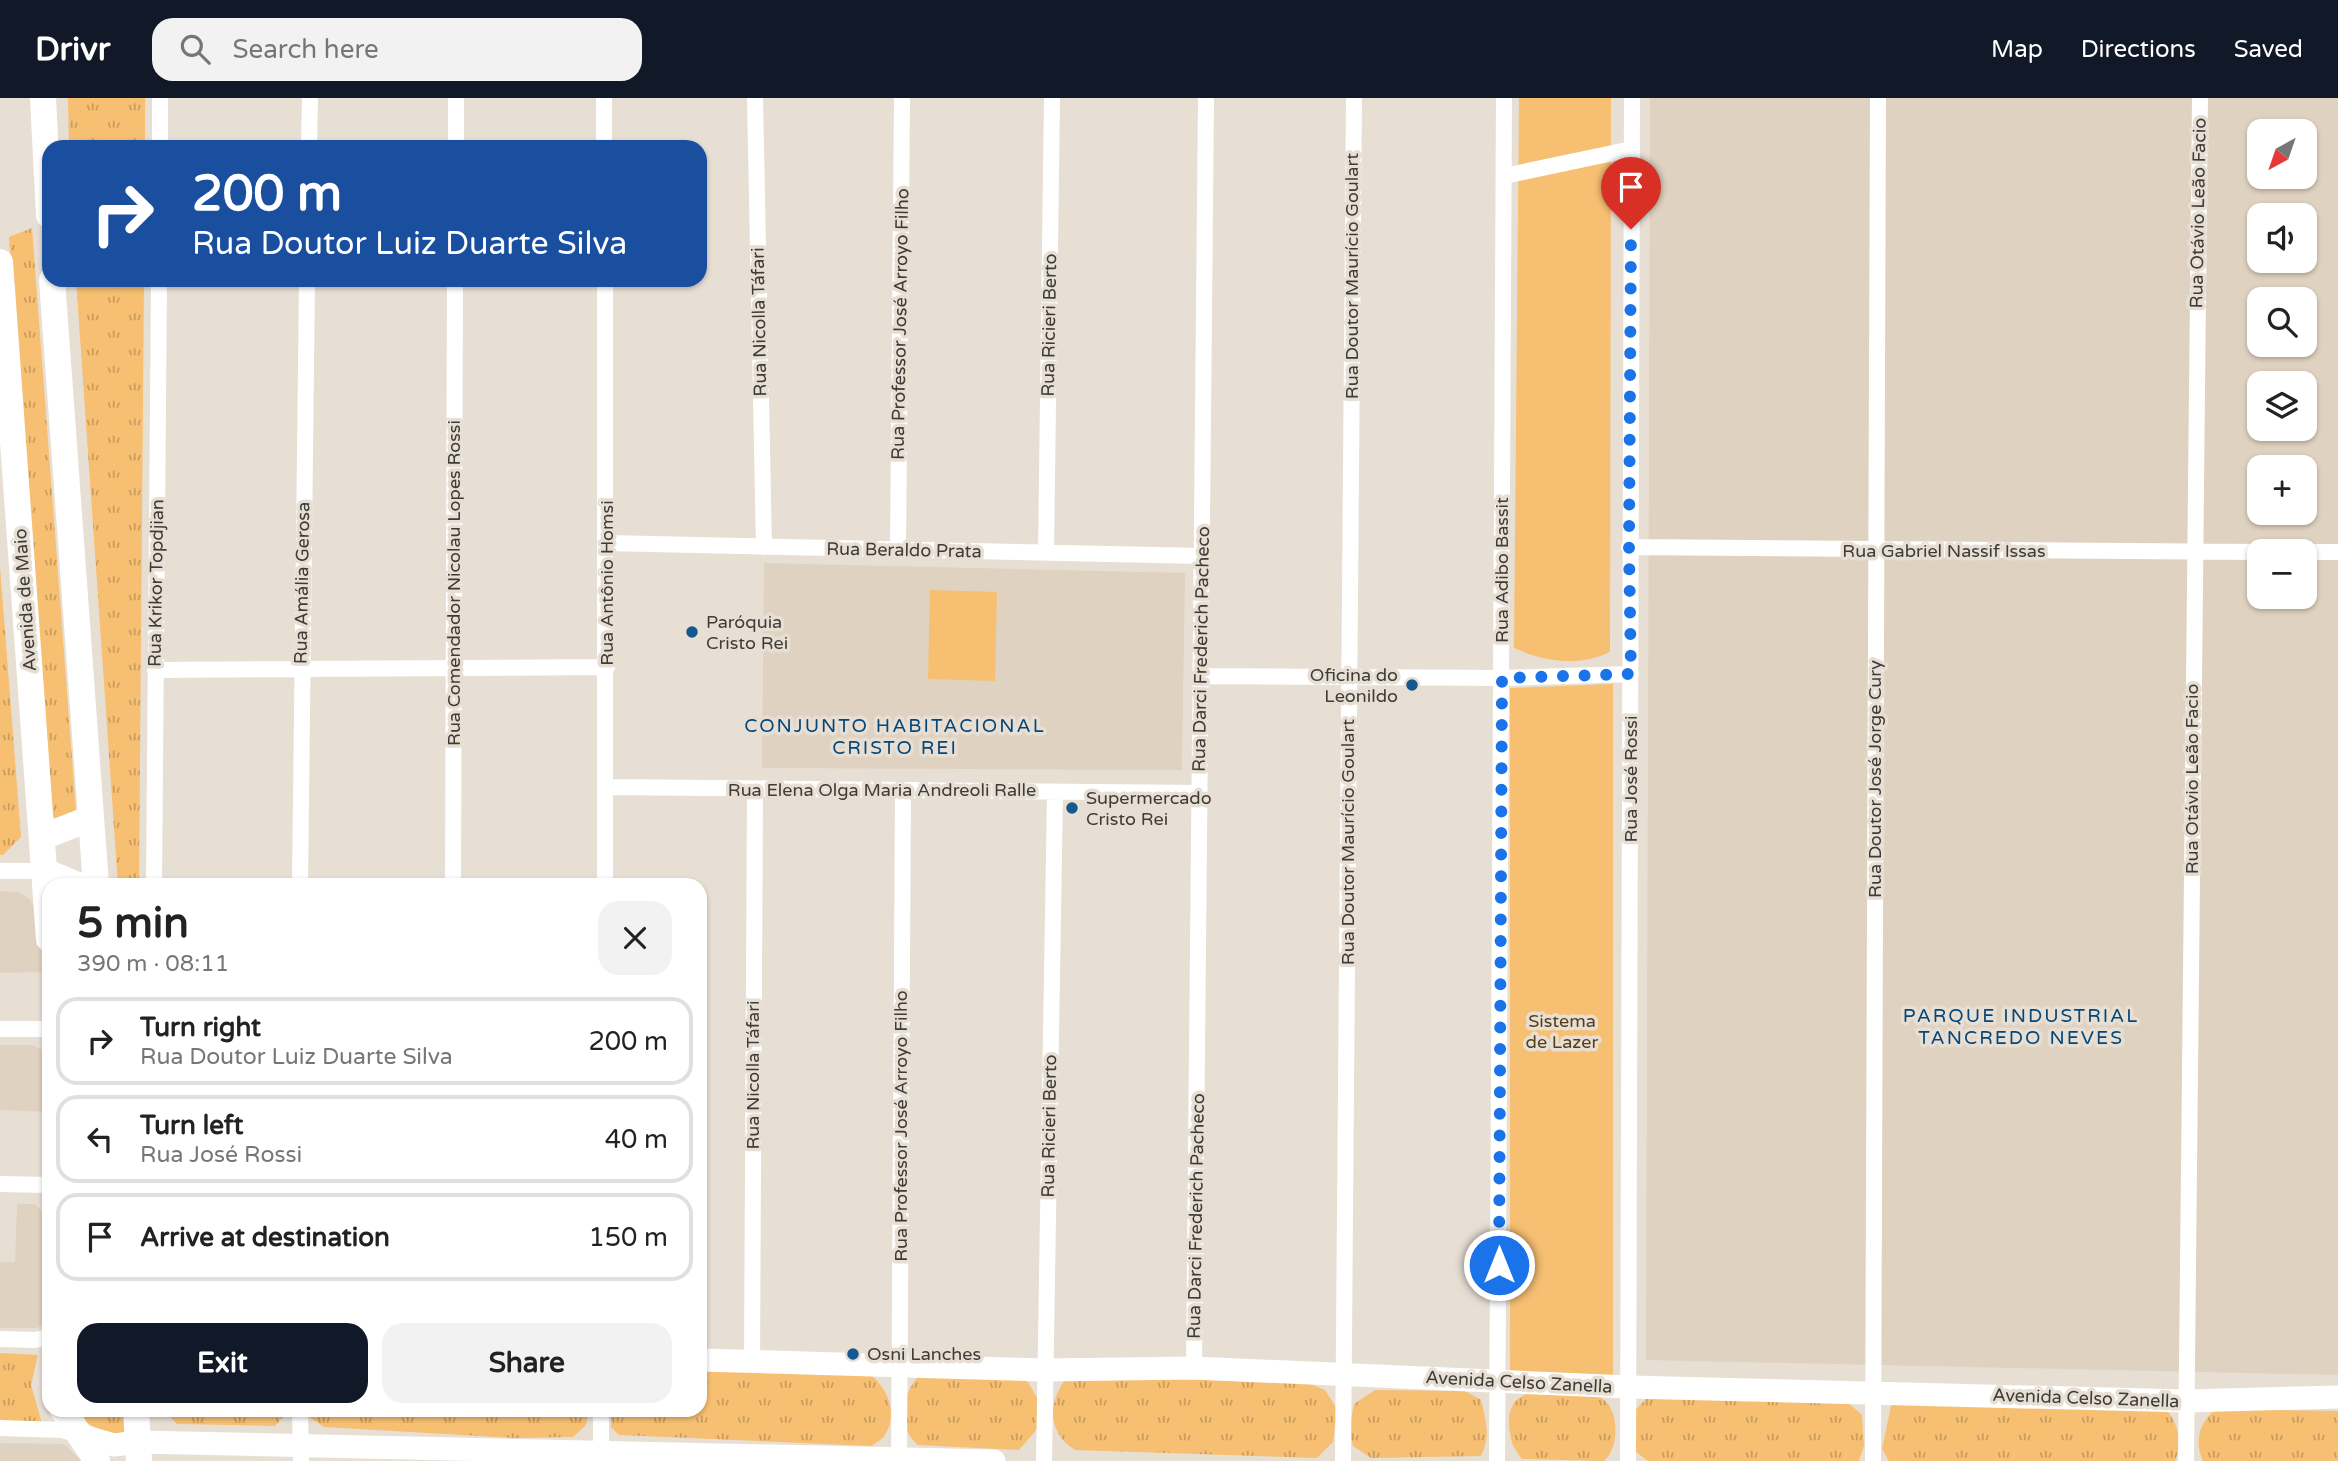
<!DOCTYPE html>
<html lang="en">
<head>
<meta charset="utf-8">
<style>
  body { margin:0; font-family:"Varela Round",sans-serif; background:#f2f2f2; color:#222; height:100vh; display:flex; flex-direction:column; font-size:26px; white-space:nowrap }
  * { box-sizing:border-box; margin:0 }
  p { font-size:23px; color:#767676 }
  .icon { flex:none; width:38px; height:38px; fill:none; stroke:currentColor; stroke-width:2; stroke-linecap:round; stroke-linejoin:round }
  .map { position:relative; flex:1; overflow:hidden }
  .side { position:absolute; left:42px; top:780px; width:665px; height:539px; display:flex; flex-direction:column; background:#fff; border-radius:21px; box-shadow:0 2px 5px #0004 }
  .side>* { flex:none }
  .top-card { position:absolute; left:42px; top:42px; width:665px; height:147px; border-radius:21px; box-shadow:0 2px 5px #0004; background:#1a4fa0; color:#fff; overflow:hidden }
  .needle { width:46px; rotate:220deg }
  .fabs { position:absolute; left:2247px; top:21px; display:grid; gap:14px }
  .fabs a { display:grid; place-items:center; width:70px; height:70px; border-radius:14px; background:#fff; box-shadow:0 2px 5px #0004; font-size:35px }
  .pin { position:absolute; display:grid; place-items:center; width:60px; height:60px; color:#fff; margin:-72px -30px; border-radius:50% 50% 50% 0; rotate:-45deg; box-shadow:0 0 7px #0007 }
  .pin .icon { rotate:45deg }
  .me { position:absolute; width:77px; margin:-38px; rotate:0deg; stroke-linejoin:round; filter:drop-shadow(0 0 5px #0008) }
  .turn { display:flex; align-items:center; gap:24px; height:147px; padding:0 35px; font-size:32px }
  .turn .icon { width:91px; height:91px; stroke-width:2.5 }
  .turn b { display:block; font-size:49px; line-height:60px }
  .round { display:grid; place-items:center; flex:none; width:74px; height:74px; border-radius:21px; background:#f2f2f2 }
  .overview { display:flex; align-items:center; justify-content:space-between; height:119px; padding:0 35px }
  h1 { font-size:42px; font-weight:700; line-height:52px }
  .primary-button { display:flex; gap:14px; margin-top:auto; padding:14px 35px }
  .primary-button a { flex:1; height:80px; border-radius:21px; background:#111827; color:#fff; font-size:28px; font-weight:700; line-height:80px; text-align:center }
  .primary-button a+a { background:#f2f2f2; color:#222 }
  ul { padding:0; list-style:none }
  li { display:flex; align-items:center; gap:21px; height:88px; margin:0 14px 10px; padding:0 21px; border:4px solid #e0e0e0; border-radius:21px }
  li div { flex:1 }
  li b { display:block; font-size:26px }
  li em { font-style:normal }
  header { display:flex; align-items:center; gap:42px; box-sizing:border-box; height:98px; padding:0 35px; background:#111827; color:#fff }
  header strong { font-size:33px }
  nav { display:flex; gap:38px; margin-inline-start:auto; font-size:24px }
  .search { width:490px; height:63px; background:#f2f2f2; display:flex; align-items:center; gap:18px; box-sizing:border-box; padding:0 24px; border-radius:21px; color:#767676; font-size:26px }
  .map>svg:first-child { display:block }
  .built { fill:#e0d2c0; fill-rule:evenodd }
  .grass { fill:url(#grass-tufts) }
  .park { fill:#f6bf72 }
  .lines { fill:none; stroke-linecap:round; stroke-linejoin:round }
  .street { stroke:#fff; stroke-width:16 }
  .secondary { stroke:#fff; stroke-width:23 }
  .primary { stroke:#fff; stroke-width:26 }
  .route { stroke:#1a73e8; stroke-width:12; stroke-dasharray:0 21.6 }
  .poi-dot { fill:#16588e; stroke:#e8dfd4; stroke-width:2.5 }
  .labels { text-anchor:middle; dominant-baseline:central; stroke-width:7; stroke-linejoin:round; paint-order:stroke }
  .street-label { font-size:18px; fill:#3f3b37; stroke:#e8dfd4 }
  .poi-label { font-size:18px; fill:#3f3b37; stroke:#e8dfd4; text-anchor:start }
  .park-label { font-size:18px; fill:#543d1b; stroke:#e8dfd4 }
  .neighbourhood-label { font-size:19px; letter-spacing:2px; fill:#064777; stroke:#e8dfd4 }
</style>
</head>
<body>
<header>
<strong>Drivr</strong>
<div class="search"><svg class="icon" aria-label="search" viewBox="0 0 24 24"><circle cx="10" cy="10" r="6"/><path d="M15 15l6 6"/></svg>Search here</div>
<nav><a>Map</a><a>Directions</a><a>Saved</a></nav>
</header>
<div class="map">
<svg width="2338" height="1363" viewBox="0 0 2338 1363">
  <defs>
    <pattern id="grass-tufts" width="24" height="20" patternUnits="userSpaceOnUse" patternTransform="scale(1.75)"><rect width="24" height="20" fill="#f6bf72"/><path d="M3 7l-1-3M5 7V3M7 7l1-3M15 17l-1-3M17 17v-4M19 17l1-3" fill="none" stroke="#c99c5e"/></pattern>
  </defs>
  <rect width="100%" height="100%" fill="#e8dfd4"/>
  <!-- built -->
  <path class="built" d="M1650,0h688v1277l-692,-15zM2259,33h46v46h-46zM2259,117h46v46h-46zM2259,201h46v46h-46zM2259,285h46v46h-46zM2259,369h46v46h-46zM2259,453h46v46h-46z
    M764,465l421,10 -3,197 -420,-2z
    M0,793l18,1 12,7 11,22v51l-41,1z
    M0,947h32l9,4 8,9v54l-49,-2z
    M17,1106h18l14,14v103l-12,7h-37v-66h15z
    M0,1345l64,1 18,17h-82z"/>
  <!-- grass -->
  <path class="grass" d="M68,0h77v49h-76z
    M32,130l44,584 -18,8 -6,-4 -1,-10 -42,-569z
    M76,182h68l-5,605h-21z
    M0,469l21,270 -18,18h-3z
    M0,1255l38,2 -7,30 11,38h-42z
    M700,1270l165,3c20,12 35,40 20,64 -2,4 -10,8 -13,11l-253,-11 -8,-8v-16l89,-1z
    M921,1275l91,2 16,7 12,21 -2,25 -19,22 -101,-5c-24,-22 -16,-50 3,-72z
    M1068,1278l240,7 17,7 12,19 -4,33 -16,16 -242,-8c-29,-18 -27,-50 -7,-74z
    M1375,1292l90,1 16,9c5,22 10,36 0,56l-110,2 -18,-12 -4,-16 5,-26z
    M1588,1293c5,2 11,5 15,8 17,13 16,49 1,62l-82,-2c-10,-13 -12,-19 -13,-36 -2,-42 50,-32 79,-32z
    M1650,1297l195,5 17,15 2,31 -5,15h-211l-12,-9v-43z
    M1892,1303l272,6c14,15 19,34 11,54h-286l-7,-12z
    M2216,1311l122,2v50h-135c-9,-20 -4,-38 13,-52z
    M74,1313h53l3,24c-25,-1 -39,-6 -56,-24z
    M165,1313v-1l123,1 -13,15 -98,-2z
    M307,1313h282l-3,14 -13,12 -59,1 -190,-11 -16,-11z"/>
  <!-- park -->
  <path class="park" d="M1519,0h92l-1,554c-31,15 -65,10 -96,-4z
    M930,492l67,2 -2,89 -67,-2z
    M1613,586v693l-103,-1v-688z"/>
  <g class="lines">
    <!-- street -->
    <path class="street" d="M604,0v49
      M755,0l9,449
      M160,49v-49
      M309,49l1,-49
      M456,49v-49
      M1504,78l128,-27
      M605,182v606
      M607,445l595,13
      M1629,449l630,5
      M898,451l4,-451
      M1046,454l6,-454
      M2305,454h33
      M155,572l452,-3
      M1201,578l301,2 129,-4
      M606,689l594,6
      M0,773h44
      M154,788l5,-606
      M300,788l7,-606
      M453,788l2,-606
      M0,931h49
      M0,1086l49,1
      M0,1241l35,1 14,-3
      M752,1263l3,-572
      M1194,1270l12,-1270
      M300,1312l1,51
      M0,1330l62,2 18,5
      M601,1363v-51
      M899,1363l4,-671
      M1044,1363l11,-669
      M1343,1363l11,-1363
      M1497,1363l7,-1363
      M1628,1363l4,-1363
      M1873,1363l5,-1363
      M2186,1363l14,-1363"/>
    <!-- secondary -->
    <path class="secondary" d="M700,1262l345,10 149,-2 435,19 558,14 151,-4
      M80,1337l34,10 24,-3 856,19"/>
    <!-- primary -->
    <path class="primary" d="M43,0l6,117
      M0,164l49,677
      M52,182l44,606
      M43,739l48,-19
      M44,773l36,15
      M63,1312l34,51
      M136,1312l3,51"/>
  </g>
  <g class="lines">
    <!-- route -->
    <path class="route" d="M1499,1167l3,-587 129,-4 -2,-127 2,-318"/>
  </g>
  <!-- markers -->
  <g class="poi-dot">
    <circle cx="692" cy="534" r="7"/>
    <circle cx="1412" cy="587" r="7"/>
    <circle cx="1072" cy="710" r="7"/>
    <circle cx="853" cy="1256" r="7"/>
  </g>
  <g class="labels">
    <!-- street labels -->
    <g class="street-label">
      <text transform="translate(2198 115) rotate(-89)">Rua Otávio Leão Facio</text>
      <text transform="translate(1352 178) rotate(-90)">Rua Doutor Maurício Goulart</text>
      <text transform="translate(759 224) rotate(-91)">Rua Nicolla Táfari</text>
      <text transform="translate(900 226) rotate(-89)">Rua Professor José Arroyo Filho</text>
      <text transform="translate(1049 227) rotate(-89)">Rua Ricieri Berto</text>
      <text transform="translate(904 452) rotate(1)">Rua Beraldo Prata</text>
      <text x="1944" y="453">Rua Gabriel Nassif Issas</text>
      <text transform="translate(1502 472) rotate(-90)">Rua Adibo Bassit</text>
      <text transform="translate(156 485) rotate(-89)">Rua Krikor Topdjian</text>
      <text transform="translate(302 485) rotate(-89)">Rua Amália Gerosa</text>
      <text transform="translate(454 485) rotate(-90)">Rua Comendador Nicolau Lopes Rossi</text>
      <text transform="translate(607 485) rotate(-90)">Rua Antônio Homsi</text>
      <text transform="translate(25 502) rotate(-94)">Avenida de Maio</text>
      <text transform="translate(1201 551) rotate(-89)">Rua Darci Frederich Pacheco</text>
      <text transform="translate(1631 681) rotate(-90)">Rua José Rossi</text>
      <text transform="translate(1875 681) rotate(-90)">Rua Doutor José Jorge Cury</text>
      <text transform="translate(2192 681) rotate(-90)">Rua Otávio Leão Facio</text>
      <text x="882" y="692">Rua Elena Olga Maria Andreoli Ralle</text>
      <text transform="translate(1348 744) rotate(-90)">Rua Doutor Maurício Goulart</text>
      <text transform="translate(753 977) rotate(-90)">Rua Nicolla Táfari</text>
      <text transform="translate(901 1028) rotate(-90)">Rua Professor José Arroyo Filho</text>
      <text transform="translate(1049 1028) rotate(-89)">Rua Ricieri Berto</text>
      <text transform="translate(1196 1118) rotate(-89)">Rua Darci Frederich Pacheco</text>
      <text transform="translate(1519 1284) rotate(3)">Avenida Celso Zanella</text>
      <text transform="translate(2086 1300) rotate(2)">Avenida Celso Zanella</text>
    </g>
    <!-- poi labels -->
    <g class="poi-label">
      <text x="706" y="524">Paróquia<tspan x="706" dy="21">Cristo Rei</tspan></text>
      <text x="1398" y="577" text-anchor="end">Oficina do<tspan x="1398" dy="21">Leonildo</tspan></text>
      <text x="1086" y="700">Supermercado<tspan x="1086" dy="21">Cristo Rei</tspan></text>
      <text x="867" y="1256">Osni Lanches</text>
    </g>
    <!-- park labels -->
    <g class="park-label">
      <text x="1562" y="923">Sistema<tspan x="1562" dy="21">de Lazer</tspan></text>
    </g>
    <!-- neighbourhood labels -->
    <g class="neighbourhood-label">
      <text x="895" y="628">CONJUNTO HABITACIONAL<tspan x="895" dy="22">CRISTO REI</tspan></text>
      <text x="2021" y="918">PARQUE INDUSTRIAL<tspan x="2021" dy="22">TANCREDO NEVES</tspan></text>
    </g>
  </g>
</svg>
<div class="fabs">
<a><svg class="needle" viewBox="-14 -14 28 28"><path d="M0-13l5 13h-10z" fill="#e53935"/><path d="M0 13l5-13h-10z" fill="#767676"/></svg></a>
<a><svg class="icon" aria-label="sound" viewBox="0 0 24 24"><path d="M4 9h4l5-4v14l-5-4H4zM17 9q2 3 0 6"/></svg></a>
<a><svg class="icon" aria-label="search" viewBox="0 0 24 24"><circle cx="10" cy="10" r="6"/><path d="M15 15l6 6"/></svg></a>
<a><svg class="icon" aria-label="layers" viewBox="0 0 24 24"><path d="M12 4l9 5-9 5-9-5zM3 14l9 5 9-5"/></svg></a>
<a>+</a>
<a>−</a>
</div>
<div class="pin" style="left:1631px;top:131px;background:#d93025"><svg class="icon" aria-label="arrive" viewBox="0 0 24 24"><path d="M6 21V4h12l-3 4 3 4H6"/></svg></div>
<svg class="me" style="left:1499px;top:1167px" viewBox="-20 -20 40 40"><circle r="17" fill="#1a73e8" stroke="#fff" stroke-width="3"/><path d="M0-11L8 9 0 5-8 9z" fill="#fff"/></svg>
<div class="top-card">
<div class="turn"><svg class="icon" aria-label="right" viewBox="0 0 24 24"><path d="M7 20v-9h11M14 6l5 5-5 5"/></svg><div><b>200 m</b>Rua Doutor Luiz Duarte Silva</div></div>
</div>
<section class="side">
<div class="overview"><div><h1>5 min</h1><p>390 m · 08:11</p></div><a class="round"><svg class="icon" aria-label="close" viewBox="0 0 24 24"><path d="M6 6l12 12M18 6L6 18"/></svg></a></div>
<ul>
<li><svg class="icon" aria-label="right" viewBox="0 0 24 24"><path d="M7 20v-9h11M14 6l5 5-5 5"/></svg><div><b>Turn right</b><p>Rua Doutor Luiz Duarte Silva</p></div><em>200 m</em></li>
<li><svg class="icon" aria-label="left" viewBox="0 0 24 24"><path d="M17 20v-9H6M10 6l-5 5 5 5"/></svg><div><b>Turn left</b><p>Rua José Rossi</p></div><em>40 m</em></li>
<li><svg class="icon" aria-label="arrive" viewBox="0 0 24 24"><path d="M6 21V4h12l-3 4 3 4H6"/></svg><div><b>Arrive at destination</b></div><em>150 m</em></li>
</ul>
<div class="primary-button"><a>Exit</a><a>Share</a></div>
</section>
</div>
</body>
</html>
